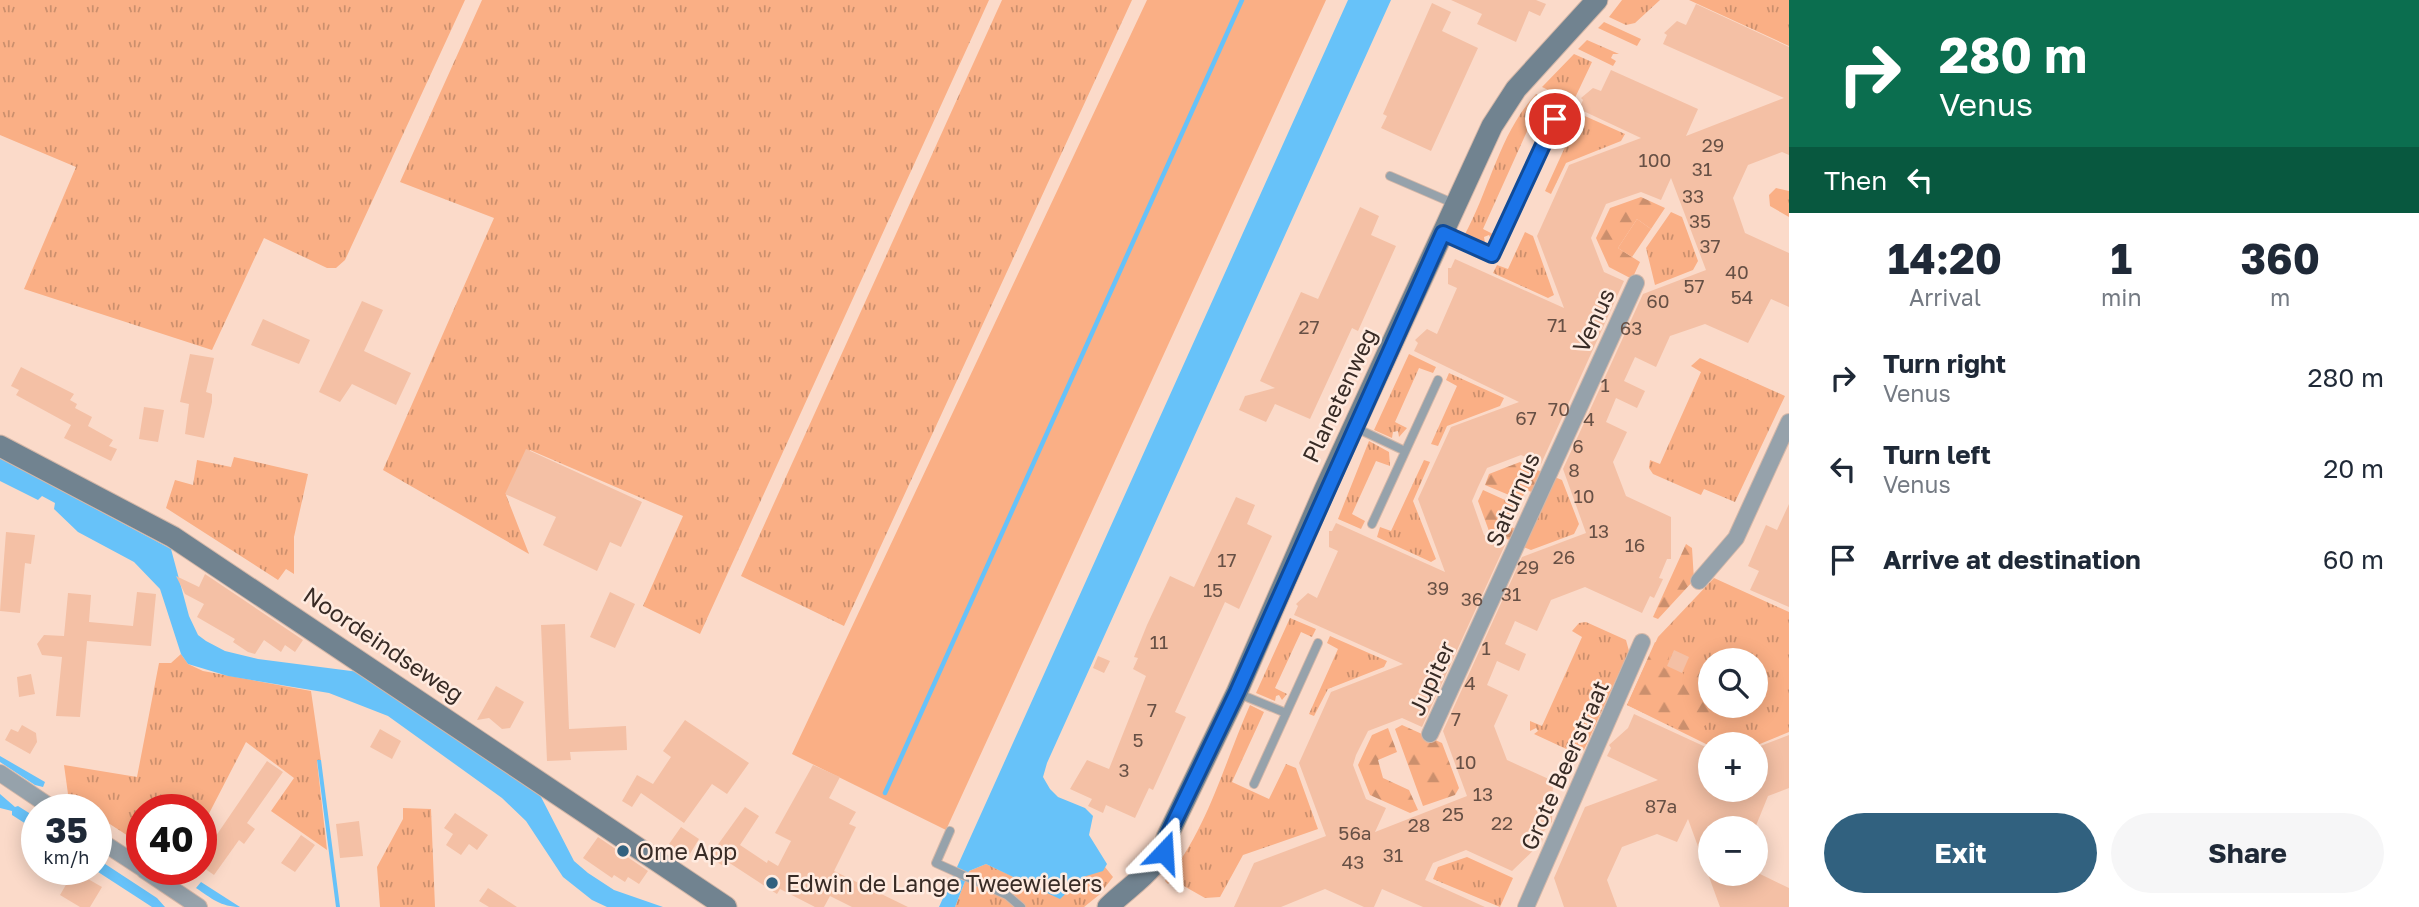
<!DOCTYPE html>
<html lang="en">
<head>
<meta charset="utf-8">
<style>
  body { margin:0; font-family:"Golos Text",sans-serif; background:#f6f6f7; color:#1f2937; height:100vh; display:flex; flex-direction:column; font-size:26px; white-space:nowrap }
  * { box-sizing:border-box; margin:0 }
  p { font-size:23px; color:#747a83 }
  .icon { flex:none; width:38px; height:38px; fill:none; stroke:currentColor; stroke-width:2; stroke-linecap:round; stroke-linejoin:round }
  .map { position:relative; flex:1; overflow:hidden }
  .side { display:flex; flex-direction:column; background:#fff; width:630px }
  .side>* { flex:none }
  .hud { background:#0b6e4f; color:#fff; overflow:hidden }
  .controls { position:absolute; left:1698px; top:648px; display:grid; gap:14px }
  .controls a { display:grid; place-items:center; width:70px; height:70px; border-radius:50%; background:#fff; box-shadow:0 4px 18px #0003; font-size:35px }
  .speed { position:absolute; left:21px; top:794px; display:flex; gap:14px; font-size:35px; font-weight:700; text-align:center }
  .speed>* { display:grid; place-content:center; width:91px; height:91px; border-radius:50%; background:#fff; box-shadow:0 4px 18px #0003; line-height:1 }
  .speed small { font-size:18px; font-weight:400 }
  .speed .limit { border:10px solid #d22; background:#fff; color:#111 }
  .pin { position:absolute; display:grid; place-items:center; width:60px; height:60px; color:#fff; margin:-30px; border:4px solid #fff; border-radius:50%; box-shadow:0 2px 7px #0007 }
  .me { position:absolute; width:77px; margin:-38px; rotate:20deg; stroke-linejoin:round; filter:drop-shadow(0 0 5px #0008) }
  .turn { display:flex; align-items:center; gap:24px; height:147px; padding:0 35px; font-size:32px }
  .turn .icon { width:91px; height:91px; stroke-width:2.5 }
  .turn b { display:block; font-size:49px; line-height:60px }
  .then { display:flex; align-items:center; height:66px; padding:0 35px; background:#0003; gap:14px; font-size:26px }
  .eta { display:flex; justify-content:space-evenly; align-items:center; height:119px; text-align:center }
  .eta b { font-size:42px; font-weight:700; line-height:49px }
  .cta { display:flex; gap:14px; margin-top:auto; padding:14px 35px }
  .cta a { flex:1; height:80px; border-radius:42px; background:#31617f; color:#fff; font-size:28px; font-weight:700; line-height:80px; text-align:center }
  .cta a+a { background:#f6f6f7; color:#1f2937 }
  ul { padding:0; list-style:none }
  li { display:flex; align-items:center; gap:21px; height:91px; padding:0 35px }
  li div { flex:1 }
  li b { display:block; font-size:26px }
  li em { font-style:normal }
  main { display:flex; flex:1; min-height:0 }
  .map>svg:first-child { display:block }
  .grass { fill:url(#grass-tufts); fill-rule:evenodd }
  .forest { fill:url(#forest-firs) }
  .garden { fill:#faaf85 }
  .water { fill:#67c2f9 }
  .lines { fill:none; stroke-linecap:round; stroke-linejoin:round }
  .stream { stroke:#67c2f9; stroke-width:4.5 }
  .building { fill:#f4c0a5; fill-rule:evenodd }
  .lane-casing { stroke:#d4b7a8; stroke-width:10 }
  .street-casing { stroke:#d4b7a8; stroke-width:18 }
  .secondary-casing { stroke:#d4b7a8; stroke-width:23 }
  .lane { stroke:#96a2ab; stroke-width:8 }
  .street { stroke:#96a2ab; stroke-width:16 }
  .secondary { stroke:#718390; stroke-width:21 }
  .route-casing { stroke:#114b97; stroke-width:18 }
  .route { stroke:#1a73e8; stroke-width:12 }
  .poi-dot { fill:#31617f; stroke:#ffebe0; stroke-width:2.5 }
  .labels { text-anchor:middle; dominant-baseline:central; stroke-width:5; stroke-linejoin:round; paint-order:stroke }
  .number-label { font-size:19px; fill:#675045 }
  .street-label { font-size:23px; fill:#382b25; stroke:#ffebe0 }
  .poi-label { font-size:23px; fill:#382b25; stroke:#ffebe0; text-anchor:start }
</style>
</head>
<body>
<main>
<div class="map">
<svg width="1789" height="907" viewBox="0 0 1789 907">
  <defs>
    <pattern id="grass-tufts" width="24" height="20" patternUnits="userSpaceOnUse" patternTransform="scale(1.75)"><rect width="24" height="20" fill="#faaf85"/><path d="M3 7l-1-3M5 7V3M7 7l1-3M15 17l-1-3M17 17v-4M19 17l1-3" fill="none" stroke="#cb8f6d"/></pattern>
    <pattern id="forest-firs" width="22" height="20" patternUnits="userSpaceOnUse" patternTransform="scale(1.75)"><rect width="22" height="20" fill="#faaf85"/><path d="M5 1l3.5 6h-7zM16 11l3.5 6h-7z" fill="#cb8f6d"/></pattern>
  </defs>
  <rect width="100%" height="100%" fill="#fbdac9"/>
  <!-- grass -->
  <path class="grass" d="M0,0h465l-120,260 -9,8h-9l-63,-30 -52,112 -188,-61 52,-122 -76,-32z
    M482,0h507l-289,634 -57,-28 40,-90 -153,-66 -24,45 23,59 -146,-84 111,-252 -94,-36z
    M1002,0h130l-288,626 -103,-50z
    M1622,0h38l-25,23 -9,2 -17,-8z
    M1689,0h100v46z
    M1604,22l37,17 -4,7 -39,-18z
    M1587,40l32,14h-6l-2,4 5,3 -3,5 -35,-17z
    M1574,54l18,8 -19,40 -31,-15z
    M1536,94l20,9 -5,9 -13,-5 -55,122 12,6 -3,6 -3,-6 -5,2 1,6 -21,-7c26,-47 35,-102 72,-142z
    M1567,108l58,26 -4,7 -55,22 -15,31 -6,-3 31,-68 -13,-6z
    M1776,188l13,3v26l-19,-11 -1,-11z
    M1671,212l11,5 16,44 -5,9 -38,15 -9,-37z
    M1525,232l8,4 21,59 -6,3 -55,-25 4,-8 11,4z
    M1409,354l27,13 -3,6 -14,-5 -24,54 12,6 -8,9 -1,-6 -5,1 -1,6 -18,-8z
    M1700,358l85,38 -50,106 -31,-13 -3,6 -48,-21 -4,-6 1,-8 10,4 41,-92 -10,-6z
    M1449,373l55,25 -4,8 -53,20 -9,20 -7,-2 26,-58 -11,-6z
    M1369,441l20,11 1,14 -14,-5 -24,53 13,7 -4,8 -23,-10z
    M234,457l74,17 -14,63v37l-8,-5 -8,11 -112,-72 9,-28 18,5 4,-25 34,7z
    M1424,460l6,2 -17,39 23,58 -5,3 -54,-25 3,-10 11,4z
    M1552,476l10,4 17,44 -5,10 -43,16 -10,-4z
    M1714,578l75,34v120l-34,14v-2l-45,2 -83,-41 31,-68zM1710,660h45v45h-45z
    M1290,618l26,11 -4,8 -11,-5 -26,56 12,6 -5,6 -3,-5 -3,1 -1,5 -19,-8z
    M1586,622l40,18 3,11 -45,99 -9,3 -41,-19 4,-3 -2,-3 -6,3v-10l12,5 40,-89 -10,-6 7,-8z
    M1330,636l57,25 -3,6 -56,22 -14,27 -5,-2 29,-65 -11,-6z
    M181,654l7,10 15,7 108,20 10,69 -4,1 10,89 -56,-39 23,-33 -48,-36 -45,87v-19h-59v35l-46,-30v-5h-6l-22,-16 -4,-29 73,12 22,-114h12z
    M1250,705l14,7 -32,70 37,17 17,-35 10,4 22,61 -75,26 -23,42 -15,1 -30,-17 -7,3 -3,-3c43,-52 58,-115 85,-176z
    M403,808l28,1 4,98h-55l-3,-40 26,-48z
    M1467,857l46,21 -13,29 -67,-28 5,-12z
    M986,864l74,34 23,-21 22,-10 8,10 -14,18 -15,12h-129l14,-36z"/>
  <!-- forest -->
  <path class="forest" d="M1641,197l24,11 -14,21 -14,-10 -19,29 22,14 -8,17 -23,-12 -13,-29 14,-30z
    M1520,462l26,12 -9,20 -11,-4 -5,10 -36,-15 4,-11z
    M1483,490l31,14 -9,20 15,7 -6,11 -25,-11 -11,-30z
    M1686,544l6,4 2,32 -36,39 -5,-2z
    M1655,642l17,7 -8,19 19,7 9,-19 18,18v31h9l-4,13 -23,17 -65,-30z
    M1402,725l40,18 17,45 -4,7 -32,11 -28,-77z
    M1388,728l9,24 -19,8 5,18 26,12 9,20 -8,3 -40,-18 -12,-30 14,-30z"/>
  <!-- garden -->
  <path class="garden" d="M1147,0h179l-380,830 -154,-76z
    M1637,219l14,10 -19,28 -14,-9z"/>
  <!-- water -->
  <path class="water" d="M1348,0h43l-344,763 -4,14 7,12 8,8 27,11 8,8 -4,19 18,29 -4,7 -20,6 -23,22 -74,-35 -17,7 -14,36h-16z
    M0,458l171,91 18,67 9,19 8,6 19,10 33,8 101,13 181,123 34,66 14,12 26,17 49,17h-56l-15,-7 -29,-23 -37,-56 -24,-23 -114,-82 -59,-23 -101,-17 -40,-12 -7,-10 -21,-65 -26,-27 -56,-30 -24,-23 1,-6 -13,-7 -4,4 -38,-19z
    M0,756l45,26 -2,5 -8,-2 -35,-23z
    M317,760h4l19,147h-4z
    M0,794l15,13 3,-1 19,12v13l-25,-16v-4l-12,-3z
    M96,858l61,40 8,9h-13l-57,-37z
    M201,882l39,25c-19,0 -29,-9 -44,-19z"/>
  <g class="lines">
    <!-- stream -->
    <path class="stream" d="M885,793l357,-793"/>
  </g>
  <!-- building -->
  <path class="building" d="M1451,0h85l10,4 -6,12 -11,-5 -13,31 -39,-18 5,-10z
    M1432,3l19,9 -9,19 36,17 -47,103 -50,-23 6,-12 -4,-2z
    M1696,4l93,43v108l-7,-3 -34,13 -15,33 12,35 44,20v54l-18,-8 -23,44 -43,-19 -35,12 -14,31 -21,-10 -11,24 21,10 -8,17 -21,-10 -10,24 21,10 -14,30 13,34 45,21v42h-4l-8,19 4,1 -9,19 -4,-2 -8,17 -57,-26 -34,13 -14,31 -22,-10 -10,23 21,10 -7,17 -22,-10 -10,24 21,10 -14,31 13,34 46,21 -1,41 -8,9 -2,11 -30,29 -46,-21 -33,13 -8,17 60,27h-62l-41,-18 -8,18h-10l-39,-18 -44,18h-47l20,-44 72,-27 -27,-73 32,-71 72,-28 -109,-49 4,-9 -2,-2 12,-11 9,5 21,-47 -9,-4v-16h3l4,-8 109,49 -27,-73 33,-72 68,-25 -105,-51 4,-8 -3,-3 12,-11 10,5 20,-46 -9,-4v-16h3l4,-9 109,49 -27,-72 32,-71 72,-27 -62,-29 4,-9 -2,-2 12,-10 8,3 10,-21 87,39 -12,27 98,-38 -121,-54 4,-9 -3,-2 13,-12 9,4zM1671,178l35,92 -63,24 -80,175 23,64 -64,24 -79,174 24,65 -92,36 11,-24 -20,-9 -13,-34 3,-10 12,-24 34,-13 20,9 83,-182 -21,-10 -12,-34 6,-14 9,-19 34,-13 20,9 83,-183 -20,-9 -13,-34 4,-9 11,-25 35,-12 20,8z
    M1360,207l19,9 -8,19 25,11 -38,85 -6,-3 -42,91 -35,-15 -9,18 -27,-12 6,-14 30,-8 -15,-7 41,-89 17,7z
    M362,301l21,9 -19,41 47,22 -15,32 -44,-21 -12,18 -21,-10z
    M263,319l47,21 -11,24 -48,-19z
    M190,354l24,4 -8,34 6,2v8l-8,36 -19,-4 4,-30 -9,-2z
    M21,367l53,27 -4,6 7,4 -2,4 17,9 -4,9 25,14 -4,6 8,3 -6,12 -47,-23 7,-13 -55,-30 3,-5 -8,-4z
    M144,407l20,3 -6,32 -19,-3z
    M526,449l116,53 -21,45 -11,-5 -13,29 -54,-26 13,-28 -51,-23z
    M1236,497l19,8 -8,19 25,12 -33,73 -14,-7 -50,110 11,5 -33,73 -4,-2 -14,30 -29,-13 -3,8 -15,-7 4,-7 -22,-10 17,-29 22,9 37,-93 -13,-7 5,-11 -4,-1 13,-32 23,-49 24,11z
    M1789,504v103l-39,-17 9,-19 -11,-5 18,-41 11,5z
    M6,532l29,3 -4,29 -6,-1 -5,50 -20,-2z
    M205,574l98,66 -8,12 -10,-7 -4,7 -17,-12 -9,14 -7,-2 -15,-10 2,-3 -38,-22 7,-13 -19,-10 -9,-18 23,11z
    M137,592l19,2 -5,52 -64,-5 -7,76 -24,-1 6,-59 -20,-2 -5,-11 7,-9 20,1 4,-43 23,2 -2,27 44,4z
    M610,592l25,12 -20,44 -25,-11z
    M565,624l4,105 57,-3 1,24 -57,2 1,8 -24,1 -6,-136z
    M1674,650l15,7 -7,16 -15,-7z
    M1098,656l12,5 -6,12 -11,-5z
    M31,674l4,20 -16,3 -2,-20z
    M496,686l28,16 -14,26 -8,1 -13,-11 -12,2z
    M1634,714l76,35v40h45v-41l34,-13v53l-21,8 -13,32h-45v45h48l31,15v19h-69l-32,-88 -11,23 -20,-8 -35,13 -15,33 10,27h-53l-10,-29 31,-71 73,-27 -51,-24 4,-8 -2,-3 19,-17z
    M685,720l64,43 -22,31 -15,-10 -28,39 -43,-30 -9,14 -10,-6 15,-26 16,9 18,-27 -8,-6z
    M22,725l14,8 1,9 -7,12 -25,-14 6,-11 7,3z
    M380,729l21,12 -9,18 -22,-12z
    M267,761l16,11 -36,51 8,6 -11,15 -5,-4 -25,35 -13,-9 8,-15 -2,-2z
    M813,765l27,12 -11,21 27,14 -7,12 7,3 -22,44 74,36h-56l-22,-11 -6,11h-9l-35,-18 -3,5 -49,-32 -3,5 -16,-10 36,-50 14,9 -19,29 27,18 1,-3 10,6 13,-25 -16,-8z
    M455,813l33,22 -11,15 -8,-6 -8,11 -15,-10 7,-11 -9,-6z
    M359,821l4,35 -23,2 -4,-34z
    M681,827l18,12 -11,18 -19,-13z
    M301,835l14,10 -20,27 -14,-9z
    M598,837l50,34 -9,13 -11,-7 -3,5 -11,-7 -2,3 -29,-20z
    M74,871l28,16 -12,20h-10l-20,-12z
    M488,888l29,19h-28l-10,-6z"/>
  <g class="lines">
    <defs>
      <path id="lane" d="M1390,176l65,28
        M1443,233l49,22 63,-136
        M1354,427l51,24
        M1372,524l66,-144
        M1237,693l49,20
        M1254,784l64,-141
        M950,831l-14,32 71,32 14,12"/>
      <path id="street" d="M1699,581l37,-43 53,-116
        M1430,734l206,-451
        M0,773l55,37
        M96,838l46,30
        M144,870l55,37
        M1526,907l116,-265"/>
      <path id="secondary" d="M0,446l173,91 553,370
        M1108,907c23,-23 52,-37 59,-70l70,-145 88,-203 167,-363 24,-37 81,-89"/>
    </defs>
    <!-- lane casing -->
    <use href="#lane" class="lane-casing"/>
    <!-- street casing -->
    <use href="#street" class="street-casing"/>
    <!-- secondary casing -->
    <use href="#secondary" class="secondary-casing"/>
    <!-- lane -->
    <use href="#lane" class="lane"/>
    <!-- street -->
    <use href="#street" class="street"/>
    <!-- secondary -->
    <use href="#secondary" class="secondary"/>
  </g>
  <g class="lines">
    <defs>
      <path id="route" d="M1164,852l3,-15 70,-145 206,-459 49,22 63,-136"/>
    </defs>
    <!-- route casing -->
    <use href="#route" class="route-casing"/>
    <!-- route -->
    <use href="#route" class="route"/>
  </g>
  <!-- markers -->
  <g class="poi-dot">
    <circle cx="623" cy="851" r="7"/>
    <circle cx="772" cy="883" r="7"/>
  </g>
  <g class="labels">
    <!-- number labels -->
    <g class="number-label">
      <text x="1713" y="144">29</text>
      <text x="1655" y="159">100</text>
      <text x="1702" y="168">31</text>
      <text x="1693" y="195">33</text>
      <text x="1700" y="220">35</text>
      <text x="1710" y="245">37</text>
      <text x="1737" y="271">40</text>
      <text x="1694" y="285">57</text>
      <text x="1742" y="296">54</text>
      <text x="1658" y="300">60</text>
      <text x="1557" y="324">71</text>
      <text x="1309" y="326">27</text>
      <text x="1631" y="327">63</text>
      <text x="1605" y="384">1</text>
      <text x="1559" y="408">70</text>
      <text x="1526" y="417">67</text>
      <text x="1589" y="418">4</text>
      <text x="1578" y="445">6</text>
      <text x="1574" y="469">8</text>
      <text x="1584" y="495">10</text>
      <text x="1599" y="530">13</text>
      <text x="1635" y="544">16</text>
      <text x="1564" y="556">26</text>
      <text x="1227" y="559">17</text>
      <text x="1528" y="566">29</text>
      <text x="1438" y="587">39</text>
      <text x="1213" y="589">15</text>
      <text x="1511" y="593">31</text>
      <text x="1472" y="598">36</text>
      <text x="1159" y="641">11</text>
      <text x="1486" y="647">1</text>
      <text x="1470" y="682">4</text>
      <text x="1152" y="709">7</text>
      <text x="1456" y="718">7</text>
      <text x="1138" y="739">5</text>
      <text x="1466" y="761">10</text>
      <text x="1124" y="769">3</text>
      <text x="1483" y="793">13</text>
      <text x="1661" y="805">87a</text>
      <text x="1453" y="813">25</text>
      <text x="1502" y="822">22</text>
      <text x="1419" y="824">28</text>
      <text x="1355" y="832">56a</text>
      <text x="1393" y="854">31</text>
      <text x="1353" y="861">43</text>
    </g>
    <!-- street labels -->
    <g class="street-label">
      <text transform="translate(1593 320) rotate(-65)">Venus</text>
      <text transform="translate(1339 395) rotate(-65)">Planetenweg</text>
      <text transform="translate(1512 499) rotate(-66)">Saturnus</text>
      <text transform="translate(384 644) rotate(34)">Noordeindseweg</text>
      <text transform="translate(1431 678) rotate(-65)">Jupiter</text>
      <text transform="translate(1564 765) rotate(-66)">Grote Beerstraat</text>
    </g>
    <!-- poi labels -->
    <g class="poi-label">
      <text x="637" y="851">Ome App</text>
      <text x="786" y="883">Edwin de Lange Tweewielers</text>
    </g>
  </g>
</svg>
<div class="controls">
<a><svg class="icon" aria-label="search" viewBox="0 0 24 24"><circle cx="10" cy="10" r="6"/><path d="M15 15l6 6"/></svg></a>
<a>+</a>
<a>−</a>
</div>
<div class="speed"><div>35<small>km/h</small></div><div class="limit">40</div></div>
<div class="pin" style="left:1555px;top:119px;background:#d93025"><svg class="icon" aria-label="arrive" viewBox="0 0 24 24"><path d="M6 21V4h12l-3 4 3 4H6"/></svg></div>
<svg class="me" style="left:1164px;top:852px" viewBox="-20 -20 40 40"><path d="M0-17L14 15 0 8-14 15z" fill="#1a73e8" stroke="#fff" stroke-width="4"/></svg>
</div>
<section class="side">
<div class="hud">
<div class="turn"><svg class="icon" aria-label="right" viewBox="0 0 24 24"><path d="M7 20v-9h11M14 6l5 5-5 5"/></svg><div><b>280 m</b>Venus</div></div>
<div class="then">Then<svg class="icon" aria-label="left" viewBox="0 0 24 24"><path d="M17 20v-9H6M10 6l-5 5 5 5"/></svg></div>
</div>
<div class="eta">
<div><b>14:20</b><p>Arrival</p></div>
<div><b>1</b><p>min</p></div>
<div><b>360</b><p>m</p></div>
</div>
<ul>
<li><svg class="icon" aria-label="right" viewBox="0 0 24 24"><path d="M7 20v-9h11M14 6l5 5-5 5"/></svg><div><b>Turn right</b><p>Venus</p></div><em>280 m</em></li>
<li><svg class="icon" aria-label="left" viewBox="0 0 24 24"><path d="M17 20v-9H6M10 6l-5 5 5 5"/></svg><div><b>Turn left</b><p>Venus</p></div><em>20 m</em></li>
<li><svg class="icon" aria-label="arrive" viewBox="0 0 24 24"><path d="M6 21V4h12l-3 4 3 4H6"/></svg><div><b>Arrive at destination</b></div><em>60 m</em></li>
</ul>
<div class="cta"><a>Exit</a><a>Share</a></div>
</section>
</main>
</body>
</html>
